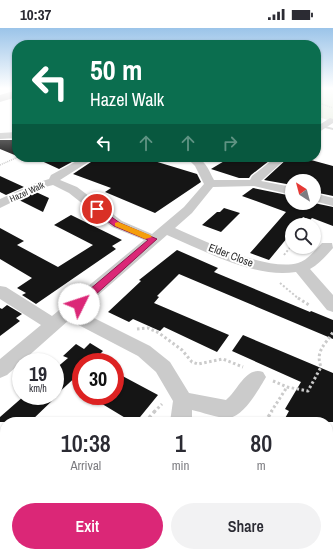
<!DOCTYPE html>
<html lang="en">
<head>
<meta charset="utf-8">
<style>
  body { margin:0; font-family:"Archivo Narrow",sans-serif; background:#f2f2f3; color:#2b2b33; height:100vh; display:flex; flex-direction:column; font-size:15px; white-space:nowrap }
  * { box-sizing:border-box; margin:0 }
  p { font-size:13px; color:#7c7c81 }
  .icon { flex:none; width:22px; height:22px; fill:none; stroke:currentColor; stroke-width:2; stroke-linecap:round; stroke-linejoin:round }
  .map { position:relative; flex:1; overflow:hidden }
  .side { position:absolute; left:0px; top:389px; width:333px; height:140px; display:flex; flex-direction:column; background:#fff; border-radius:16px 16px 0 0; box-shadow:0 1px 3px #0004 }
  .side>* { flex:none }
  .guide { position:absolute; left:12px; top:12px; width:309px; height:122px; border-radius:16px; box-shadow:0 1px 3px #0004; background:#0b6e4f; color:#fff; overflow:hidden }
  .needle { width:26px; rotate:324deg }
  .controls { position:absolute; left:285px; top:146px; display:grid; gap:8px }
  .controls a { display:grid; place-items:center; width:36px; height:36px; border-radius:50%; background:#fff; box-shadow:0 1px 3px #0004; font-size:20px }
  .speed { position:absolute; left:12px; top:325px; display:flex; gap:8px; font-size:20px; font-weight:700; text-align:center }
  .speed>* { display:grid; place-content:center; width:52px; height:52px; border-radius:50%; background:#fff; box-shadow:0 1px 3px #0004; line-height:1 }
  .speed small { font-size:10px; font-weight:400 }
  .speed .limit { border:6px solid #d22; background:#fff; color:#111 }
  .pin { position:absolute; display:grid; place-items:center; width:34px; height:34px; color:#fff; margin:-17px; border:2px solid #fff; border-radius:50%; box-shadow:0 1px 4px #0007 }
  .me { position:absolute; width:44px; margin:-22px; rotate:49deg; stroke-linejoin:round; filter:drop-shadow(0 0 3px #0008) }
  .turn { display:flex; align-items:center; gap:14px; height:84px; padding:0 12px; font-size:18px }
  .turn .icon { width:52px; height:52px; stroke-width:2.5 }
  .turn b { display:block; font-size:28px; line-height:34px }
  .lanes { display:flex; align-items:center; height:38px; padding:0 12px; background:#0003; justify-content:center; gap:20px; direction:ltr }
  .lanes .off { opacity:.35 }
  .eta { display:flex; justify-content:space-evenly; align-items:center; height:68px; text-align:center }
  .eta b { font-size:24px; font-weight:600; line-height:28px }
  .action { display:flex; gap:8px; margin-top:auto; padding:8px 12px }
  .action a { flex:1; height:46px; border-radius:24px; background:#db2777; color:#fff; font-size:16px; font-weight:600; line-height:46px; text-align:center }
  .action a+a { background:#f2f2f3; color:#2b2b33 }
  .status { display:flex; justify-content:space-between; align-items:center; height:28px; padding:0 20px; background:#fff; direction:ltr }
  .status svg { height:11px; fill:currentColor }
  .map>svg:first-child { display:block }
  .green { fill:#e4ebdc }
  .building { fill:#151515 }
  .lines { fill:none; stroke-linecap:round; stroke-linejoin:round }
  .path-far3 { stroke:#cbcbcb; stroke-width:1.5; stroke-dasharray:1 1; stroke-linecap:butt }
  .path-far2 { stroke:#cbcbcb; stroke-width:2; stroke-dasharray:2 2; stroke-linecap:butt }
  .path-far1 { stroke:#cbcbcb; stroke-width:3; stroke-dasharray:2.5 2.5; stroke-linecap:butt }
  .path { stroke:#cbcbcb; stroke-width:3.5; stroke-dasharray:3 3; stroke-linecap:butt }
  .lane { fill:#cbcbcb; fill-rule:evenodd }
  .street { fill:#cbcbcb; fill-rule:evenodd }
  .secondary { fill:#b8b8b8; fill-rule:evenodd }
  .route { fill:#db2777; stroke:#8e194d }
  .slow { fill:#f59e0b }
  .labels { text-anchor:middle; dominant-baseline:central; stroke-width:4; stroke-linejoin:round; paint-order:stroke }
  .far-street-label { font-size:9px; fill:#2e2e2e; stroke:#fff }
  .street-label { font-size:11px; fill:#2e2e2e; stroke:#fff }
</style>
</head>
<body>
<div class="status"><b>10:37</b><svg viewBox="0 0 49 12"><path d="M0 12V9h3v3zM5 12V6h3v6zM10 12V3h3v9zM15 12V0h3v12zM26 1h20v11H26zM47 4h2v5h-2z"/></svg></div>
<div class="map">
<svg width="333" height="529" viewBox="0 0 333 529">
  <rect width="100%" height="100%" fill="#fff"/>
  <!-- green -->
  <path class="green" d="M316,60h17v34l-17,-6z
    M333,434v95h-43l2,-5h36v-79z"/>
  <!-- building -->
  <path class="building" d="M0,112h17v16l-17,-7z
    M33,129h48l-22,12z
    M94,129h47l56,17 4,8 -46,31 -50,-21 6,-4 -38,-14 21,-14z
    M231,129h43l-23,18 -2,3h-10l-28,-9z
    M289,129h11l33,9v30l-19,-4v-11h-22v4l-28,-5z
    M0,148l24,11 -18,8 -6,-3z
    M253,160l39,8v7h22l19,4v19l-21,-8 -2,2 -7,-3 -6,8h-5v7l-23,28 -19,-7 36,-41 -44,-16z
    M36,164l13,6 -6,14 -24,-12z
    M224,180l16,5 -19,19 -19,-7 15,-13h3z
    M71,187l51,25 -10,6 4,3 -80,55 -14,-9 4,-2 -9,-5 15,-10 -32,-19v-31l24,13 -7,4 41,22 35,-22 -39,-20z
    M177,222l41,18 -4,4 96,40 1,-1 22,9v19l-154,-65 -22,22 2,1 -5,6 75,32 -12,17 -53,-25 -4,4 -27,-12 -4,3 -21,-10 33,-31 -2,-1z
    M7,277l15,9 -6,4 4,3 -20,15v-28l2,1z
    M243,307l90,38v49h-50l6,-11 -4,-2 16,-27 -69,-31z
    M90,315l13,8 -6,6 9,5h-25v10l-26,24v-27l13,-11 -5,-2 13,-12 8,5z
    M115,344l43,23 -22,27h-4l-43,-26h26z
    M24,368h33l-27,26h-30v-5z"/>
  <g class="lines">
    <!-- path-far3 -->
    <path class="path-far3" d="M316,74l17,6
      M0,137l18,-8"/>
    <!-- path-far2 -->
    <path class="path-far2" d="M284,227l8,-10
      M280,255l19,16"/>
    <!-- path-far1 -->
    <path class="path-far1" d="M298,270l11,7
      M137,301l11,-1 11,5 23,17 10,12 6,2 25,-5 20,8
      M273,353l14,6 21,4 13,-24c-6,-16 4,-22 12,-35
      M154,384l8,-8
      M271,384l16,-25"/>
    <!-- path -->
    <path class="path" d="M145,394l10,-11
      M265,394l7,-11
      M328,470l5,-11
      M223,524l7,5
      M37,529l4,-5
      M176,529l3,-5
      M300,529l3,-5"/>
    <!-- lane -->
    <path class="lane" d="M321,97l12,3v2l-12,-3z"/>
    <!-- street -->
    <path class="street" d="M330,90l3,1v4l-17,11v-7z
      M17,104v6l-17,1v-6z
      M84,129h8l1,2 -33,21 17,7 45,34 30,13 32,-27 20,-23 -9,-18 -9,-9c19,0 20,8 28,23h36l2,-4 24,-19h12l-27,24 31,6v8l-38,-9 -41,1 -21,26 -17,15c30,13 92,44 123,35 10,-3 17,-13 24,-20h10l1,5c-7,8 -14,16 -23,21l23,26v17l-6,-2 -31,-38c-41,7 -91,-21 -129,-37l-87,76 70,35 20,16 19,31 37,7c12,-10 20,-34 37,-28l3,5c-7,12 -22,39 -37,41 -9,1 -27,-6 -37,-8v12h-22l3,-21 -17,-29 -18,-16 -69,-36 -62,55 -7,3v-19l41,-34 -41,-26v-13l6,1 46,29 92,-76 -32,-13 -43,-34 -16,-8 -12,3 -41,20v-9l33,-15 16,-5 2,-4z
      M314,165l19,5v8l-19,-5z
      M131,524h30l-1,5h-31z"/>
    <!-- secondary -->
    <path class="secondary" d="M17,62v7l-17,5v-7z"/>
  </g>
  <!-- sky -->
  <linearGradient id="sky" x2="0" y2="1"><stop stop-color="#9bc4e9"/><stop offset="0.45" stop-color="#fff"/><stop offset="1" stop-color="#fff" stop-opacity="0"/></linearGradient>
  <rect width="333" height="134" fill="url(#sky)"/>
  <!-- route -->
  <path class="route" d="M94,180h5l21,15 37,16 -74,67h-7v-5l72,-61 -34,-14 -20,-15z"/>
  <!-- slow -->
  <path class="slow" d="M118,194l32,13 2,2 -7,2 -30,-13v-3z"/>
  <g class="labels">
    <!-- far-street labels -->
    <g class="far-street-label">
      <text transform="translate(27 164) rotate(-24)">Hazel Walk</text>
    </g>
    <!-- street labels -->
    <g class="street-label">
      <text transform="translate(231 227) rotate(21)">Elder Close</text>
    </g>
  </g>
</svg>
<div class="controls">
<a><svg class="needle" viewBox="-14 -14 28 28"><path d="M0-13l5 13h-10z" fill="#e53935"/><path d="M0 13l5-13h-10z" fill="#7c7c81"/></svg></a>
<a><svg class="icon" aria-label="search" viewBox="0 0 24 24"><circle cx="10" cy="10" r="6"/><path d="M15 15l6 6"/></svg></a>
</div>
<div class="speed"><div>19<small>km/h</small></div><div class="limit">30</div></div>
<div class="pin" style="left:97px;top:181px;background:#d93025"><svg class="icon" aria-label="arrive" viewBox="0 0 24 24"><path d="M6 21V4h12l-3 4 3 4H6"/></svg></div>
<svg class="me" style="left:79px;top:276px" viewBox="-20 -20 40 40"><circle r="19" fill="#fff"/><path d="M0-13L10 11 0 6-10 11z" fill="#db2777"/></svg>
<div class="guide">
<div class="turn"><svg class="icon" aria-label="left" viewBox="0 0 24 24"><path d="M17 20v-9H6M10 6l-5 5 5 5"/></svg><div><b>50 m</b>Hazel Walk</div></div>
<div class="lanes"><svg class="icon" aria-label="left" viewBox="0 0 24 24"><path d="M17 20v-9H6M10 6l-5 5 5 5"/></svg><svg class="icon off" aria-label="ahead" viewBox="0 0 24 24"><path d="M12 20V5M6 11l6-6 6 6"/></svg><svg class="icon off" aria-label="ahead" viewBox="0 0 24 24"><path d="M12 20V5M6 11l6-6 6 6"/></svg><svg class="icon off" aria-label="right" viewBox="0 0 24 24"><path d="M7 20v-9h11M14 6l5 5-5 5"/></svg></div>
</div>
<section class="side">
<div class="eta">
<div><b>10:38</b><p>Arrival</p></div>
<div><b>1</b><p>min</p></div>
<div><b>80</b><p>m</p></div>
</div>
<div class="action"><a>Exit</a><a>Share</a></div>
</section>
</div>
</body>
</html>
